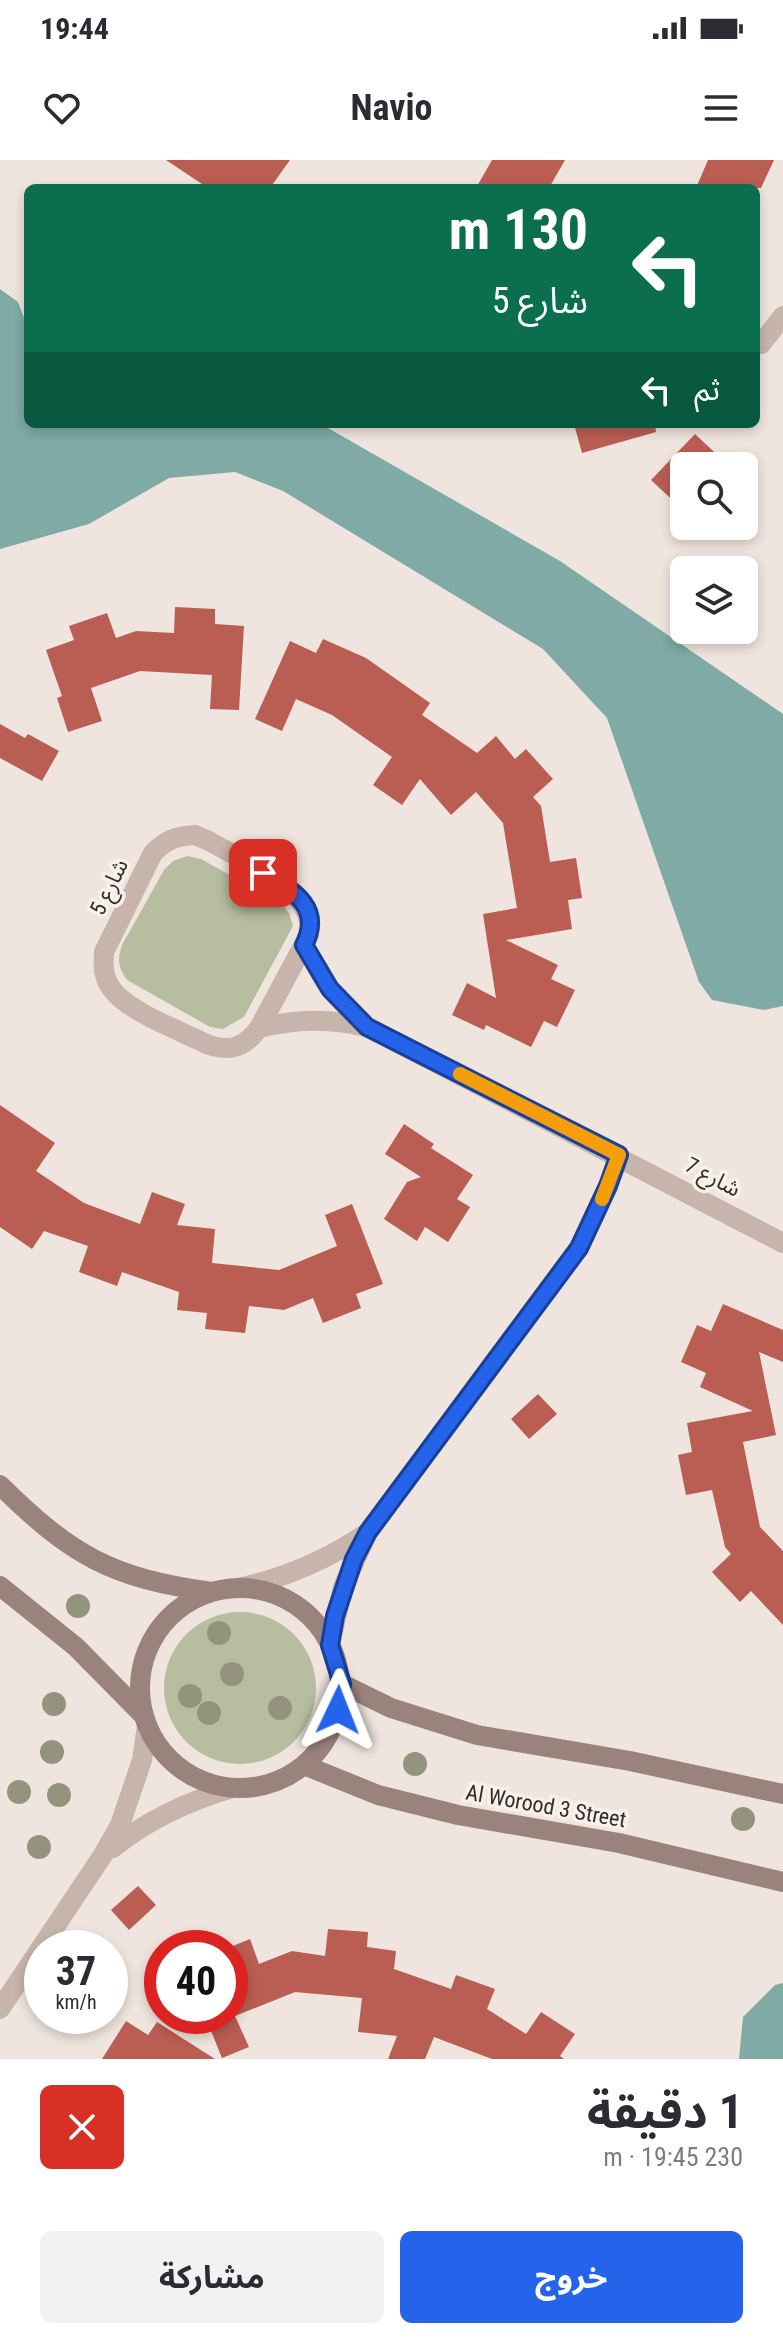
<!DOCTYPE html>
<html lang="ar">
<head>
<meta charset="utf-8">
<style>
  body { margin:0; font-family:"Roboto Condensed","Noto Sans Arabic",sans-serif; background:#f2f2f3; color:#2b2b33; direction:rtl; height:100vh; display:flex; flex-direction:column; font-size:30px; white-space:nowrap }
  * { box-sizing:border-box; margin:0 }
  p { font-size:26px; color:#7c7c81 }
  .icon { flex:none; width:44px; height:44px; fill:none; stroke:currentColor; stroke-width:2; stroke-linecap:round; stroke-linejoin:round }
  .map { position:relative; height:1899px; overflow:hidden; direction:ltr }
  .side { display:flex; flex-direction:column; background:#fff; flex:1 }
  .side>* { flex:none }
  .banner { position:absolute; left:24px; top:24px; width:736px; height:244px; border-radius:12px; box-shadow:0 4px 12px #0003; direction:rtl; background:#0b6e4f; color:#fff; overflow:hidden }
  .tools { position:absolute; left:670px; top:292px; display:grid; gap:16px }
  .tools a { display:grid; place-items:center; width:88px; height:88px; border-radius:12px; background:#fff; box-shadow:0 4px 12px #0003; font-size:40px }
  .speed { position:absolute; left:24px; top:1770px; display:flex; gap:16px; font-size:40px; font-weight:700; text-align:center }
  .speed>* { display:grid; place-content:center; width:104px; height:104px; border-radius:50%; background:#fff; box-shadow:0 4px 12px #0003; line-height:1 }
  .speed small { font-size:20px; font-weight:400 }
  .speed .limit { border:12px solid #d22; background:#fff; color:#111 }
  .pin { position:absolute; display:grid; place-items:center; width:68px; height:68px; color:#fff; margin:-34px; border-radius:16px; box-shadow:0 4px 12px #0006 }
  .me { position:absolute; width:88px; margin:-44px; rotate:2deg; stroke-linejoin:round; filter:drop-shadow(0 0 6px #0008) }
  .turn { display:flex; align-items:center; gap:28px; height:168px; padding:0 40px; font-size:36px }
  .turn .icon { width:104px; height:104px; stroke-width:2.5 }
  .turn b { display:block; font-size:56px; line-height:68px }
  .then { display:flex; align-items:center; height:76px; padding:0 40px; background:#0003; gap:16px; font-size:30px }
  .round { display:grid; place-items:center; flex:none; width:84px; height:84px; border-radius:12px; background:#f2f2f3 }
  .overview { display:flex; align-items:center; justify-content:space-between; height:136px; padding:0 40px }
  h1 { font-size:48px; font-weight:700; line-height:60px }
  .primary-button { display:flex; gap:16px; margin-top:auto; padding:16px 40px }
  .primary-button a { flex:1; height:92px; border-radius:12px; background:#2563eb; color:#fff; font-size:32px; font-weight:700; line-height:92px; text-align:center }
  .primary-button a+a { background:#f2f2f3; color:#2b2b33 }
  .status { display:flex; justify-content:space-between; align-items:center; height:56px; padding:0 40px; background:#fff; direction:ltr }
  .status svg { height:22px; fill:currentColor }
  header { display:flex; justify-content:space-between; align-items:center; height:104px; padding:0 40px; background:#fff; font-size:36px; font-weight:700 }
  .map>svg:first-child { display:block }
  .green { fill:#b7be9f }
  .water { fill:#7faaa6 }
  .building { fill:#ba5d52 }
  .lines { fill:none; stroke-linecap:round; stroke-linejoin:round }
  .street { stroke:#c7b4ab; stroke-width:20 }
  .secondary { stroke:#9a837c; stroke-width:20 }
  .tree { fill:#94947e }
  .route-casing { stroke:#184099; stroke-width:20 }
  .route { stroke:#2563eb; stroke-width:14 }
  .slow { stroke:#f59e0b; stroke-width:14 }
  .labels { text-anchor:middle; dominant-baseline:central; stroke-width:7; stroke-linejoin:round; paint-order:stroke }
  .street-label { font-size:22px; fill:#352c29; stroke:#f8f0ea }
</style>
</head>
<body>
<div class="status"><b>19:44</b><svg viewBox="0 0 49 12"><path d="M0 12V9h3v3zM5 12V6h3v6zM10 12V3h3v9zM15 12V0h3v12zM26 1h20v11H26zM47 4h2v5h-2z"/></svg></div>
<header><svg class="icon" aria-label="menu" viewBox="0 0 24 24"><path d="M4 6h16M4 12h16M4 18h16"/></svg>Navio<svg class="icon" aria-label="heart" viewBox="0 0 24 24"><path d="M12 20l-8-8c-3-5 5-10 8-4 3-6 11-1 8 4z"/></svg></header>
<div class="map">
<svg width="783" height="1899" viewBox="0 0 783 1899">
  <rect width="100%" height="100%" fill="#f0e5de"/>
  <!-- green -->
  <path class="green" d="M187,696l14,3 81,45 7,9 4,13 -49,91 -21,12 -13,-2 -83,-47c-9,-13 -10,-20 -5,-35l42,-75 9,-9z
    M164 1528a76 76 0 1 1 152 0a76 76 0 1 1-152 0Z"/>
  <!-- water -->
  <path class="water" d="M0,129l18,13 10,26v96h293l239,137 223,153v292l-19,4 -52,-10 -13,-18 -92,-264 -64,-69 -260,-158 -48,-19 -66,6 -80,46 -89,25z
    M783,1823v76h-44l4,-42 32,-32z"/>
  <!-- building -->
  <path class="building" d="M166,0h124l-20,28h-62z
    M492,0h73l-16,28h-73z
    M708,0h66l-13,28h-65z
    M574,264h81l1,8 -74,21z
    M695,274l34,32h-45v45l-33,-31z
    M175,447l40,2v15l29,2 -5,84 -29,-1 2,-34 -72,-4 -49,17 11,33 -34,11 -11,-34 5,-2 -16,-46 28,-10 -5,-14 38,-13 9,25 20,-7 38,2z
    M323,479l43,19 64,45 -8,12 55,38 19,-17 19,23 11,-10 27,30 -20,18 8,9 9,56 26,-4 6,40 -14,2 4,29 -66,11 52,25 -7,14 24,11 -18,37 -13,-6 -13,26 -45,-22 -2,5 -32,-15 15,-32 29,15 -13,-84 34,-6 -14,-85 -27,-31 -25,23 -31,-36 -18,26 -29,-20 19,-28 -60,-42 -36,-16 -14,32 -27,-12 35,-78 26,12z
    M0,564l25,14 3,-4 31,17 -17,30 -42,-23z
    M0,945l55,38 -19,28 48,32 56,21 12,-32 33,12 -8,21 38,4 -3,34 67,7 58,-24 -12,-31 27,-11 31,80 -27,10 5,14 -38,15 -10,-25 -29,12 -35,-4 -4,27 -40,-4 2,-16 -30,-3 2,-18 -57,-20 -5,14 -38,-14 9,-26 -44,-15 -12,18 -32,-22z
    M404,964l30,20 -3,4 42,27 -16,24 13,8 -22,35 -23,-15 -8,14 -33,-22 23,-37 14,-5 -36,-23z
    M723,1144l60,26v32l-24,-10 17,83 -33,7 17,85 23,24v74l-32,-34 -11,11 -28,-30 19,-18 -6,-7 -13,-57 -26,5 -8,-40 14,-3 -5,-29 66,-12 -53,-24 6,-14 -25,-11 16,-37 14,6z
    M538,1234l19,20 -28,25 -18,-20z
    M138,1726l18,19 -27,25 -18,-20z
    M328,1769l40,3 -1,15 29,4 -2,18 57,20 5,-14 39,14 -8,20 39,25 15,-22 34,22 -15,22 4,3h-72l-58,-22 -9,22h-37l9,-23 -39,-4 4,-34 -67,-6 -60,24 14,31 -27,11 -17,-42h25v-69l20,-8 9,25 33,-13 33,5z
    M126,1861l22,14 9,-13 58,37h-113z"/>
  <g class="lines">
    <!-- street -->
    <path class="street" d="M761,184l22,-28
      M195,675l14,6c34,20 108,48 100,94l-50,93c-14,19 -28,24 -50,17 -26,-13 -83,-34 -98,-57 -8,-11 -8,-23 -7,-36l49,-99c13,-13 23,-17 42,-18z
      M304,785l26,44 34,35
      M259,868c38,-9 70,-10 108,-1l416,216
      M238,1428c47,-10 87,-27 127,-54
      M330,1485l13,-58 25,-55 211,-284 29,-62 11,-31
      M113,1688c36,-29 75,-47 120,-60
      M0,1849l103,-154 17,-30 22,-65 5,-34"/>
    <!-- secondary -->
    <path class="secondary" d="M0,1325c72,71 111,93 212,107
      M0,1426l76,61 68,69
      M140 1528a100 100 0 1 1 200 0a100 100 0 1 1-200 0Z
      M342,1524l49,24 86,27 153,26 153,33
      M304,1605l74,30 80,20 161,28 164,39"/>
  </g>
  <!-- trees -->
  <g class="tree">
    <circle cx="78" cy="1446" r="12"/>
    <circle cx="219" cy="1473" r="12"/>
    <circle cx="232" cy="1514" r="12"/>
    <circle cx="190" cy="1536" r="12"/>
    <circle cx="54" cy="1544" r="12"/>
    <circle cx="280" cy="1548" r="12"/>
    <circle cx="209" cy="1553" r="12"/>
    <circle cx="52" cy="1592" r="12"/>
    <circle cx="415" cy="1604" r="12"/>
    <circle cx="19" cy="1632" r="12"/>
    <circle cx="59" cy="1635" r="12"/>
    <circle cx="743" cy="1659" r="12"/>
    <circle cx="39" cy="1687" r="12"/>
  </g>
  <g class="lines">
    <defs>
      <path id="route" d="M263,713c28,17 61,33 41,72l26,44 37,38 252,128 -11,31 -29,62 -211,284 -14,27 -19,57 -5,29 12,39 -4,26"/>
    </defs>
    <!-- route casing -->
    <use href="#route" class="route-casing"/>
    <!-- route -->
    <use href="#route" class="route"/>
    <!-- slow -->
    <path class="slow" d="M460,914l159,81 -17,44"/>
  </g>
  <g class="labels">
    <!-- street labels -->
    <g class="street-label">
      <text transform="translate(109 727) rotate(-64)">شارع 5</text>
      <text transform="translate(713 1017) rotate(28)">شارع 7</text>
      <text transform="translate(546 1646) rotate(10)">Al Worood 3 Street</text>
    </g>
  </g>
</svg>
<div class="tools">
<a><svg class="icon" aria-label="search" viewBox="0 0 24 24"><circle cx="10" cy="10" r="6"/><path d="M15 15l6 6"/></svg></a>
<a><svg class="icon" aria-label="layers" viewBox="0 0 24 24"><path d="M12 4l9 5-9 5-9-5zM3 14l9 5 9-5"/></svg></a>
</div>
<div class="speed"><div>37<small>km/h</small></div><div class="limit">40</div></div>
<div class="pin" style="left:263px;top:713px;background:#d93025"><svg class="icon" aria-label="arrive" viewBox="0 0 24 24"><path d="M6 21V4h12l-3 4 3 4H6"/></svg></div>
<svg class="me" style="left:338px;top:1550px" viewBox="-20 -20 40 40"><path d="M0-17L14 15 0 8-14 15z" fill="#2563eb" stroke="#fff" stroke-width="4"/></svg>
<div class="banner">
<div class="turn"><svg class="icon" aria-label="left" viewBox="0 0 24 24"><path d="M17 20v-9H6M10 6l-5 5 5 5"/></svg><div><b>130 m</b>شارع 5</div></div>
<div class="then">ثم<svg class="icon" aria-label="left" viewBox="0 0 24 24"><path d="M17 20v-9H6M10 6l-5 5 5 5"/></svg></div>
</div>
</div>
<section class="side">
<div class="overview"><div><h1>1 دقيقة</h1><p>230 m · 19:45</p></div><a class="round" style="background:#d93025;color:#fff"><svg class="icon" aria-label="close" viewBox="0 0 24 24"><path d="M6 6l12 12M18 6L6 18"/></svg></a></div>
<div class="primary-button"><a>خروج</a><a>مشاركة</a></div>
</section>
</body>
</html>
